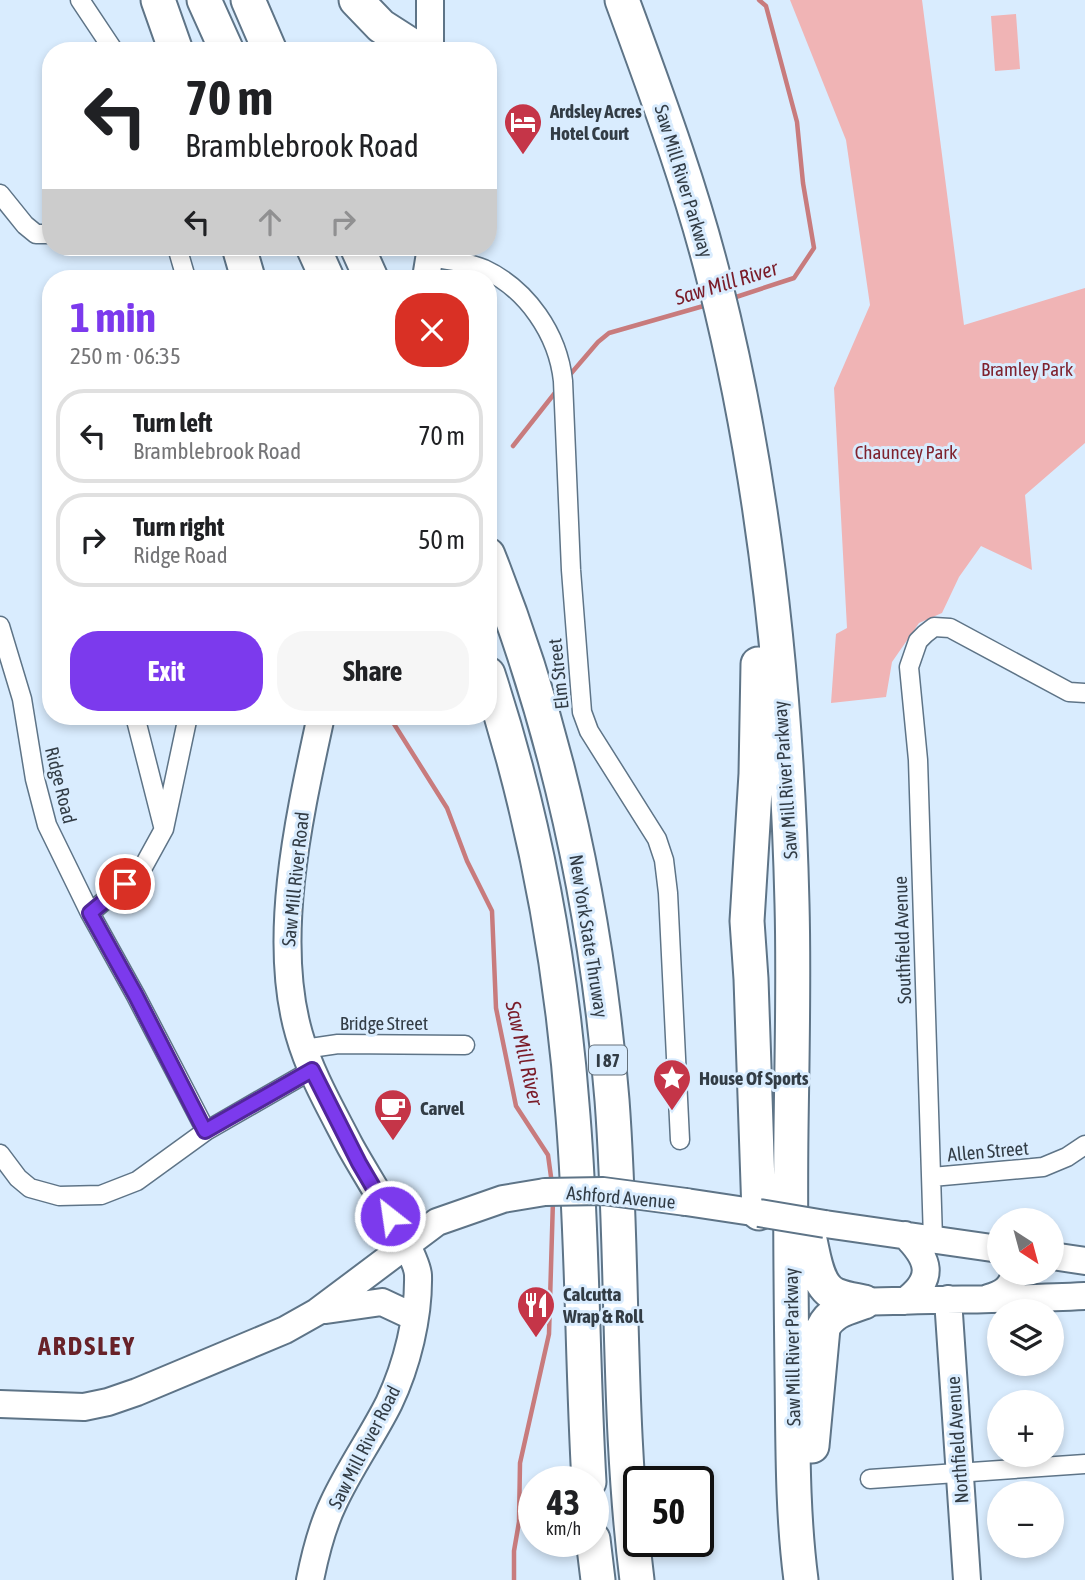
<!DOCTYPE html>
<html lang="en">
<head>
<meta charset="utf-8">
<style>
  body { margin:0; font-family:"Asap Condensed",sans-serif; background:#f6f6f6; color:#202124; height:100vh; display:flex; flex-direction:column; font-size:26px; white-space:nowrap }
  * { box-sizing:border-box; margin:0 }
  p { font-size:23px; color:#757577 }
  .icon { flex:none; width:38px; height:38px; fill:none; stroke:currentColor; stroke-width:2; stroke-linecap:round; stroke-linejoin:round }
  .map { position:relative; flex:1; overflow:hidden }
  .sheet { position:absolute; left:42px; top:270px; width:455px; height:455px; display:flex; flex-direction:column; background:#fff; border-radius:28px; box-shadow:0 4px 10px #0003 }
  .sheet>* { flex:none }
  .hud { position:absolute; left:42px; top:42px; width:455px; height:214px; border-radius:28px; box-shadow:0 4px 10px #0003; background:#fff; color:#202124; overflow:hidden }
  .needle { width:46px; rotate:144deg }
  .controls { position:absolute; left:987px; top:1208px; display:grid; gap:14px }
  .controls a { display:grid; place-items:center; width:77px; height:77px; border-radius:50%; background:#fff; box-shadow:0 4px 10px #0003; font-size:35px }
  .speed { position:absolute; left:518px; top:1466px; display:flex; gap:14px; font-size:35px; font-weight:700; text-align:center }
  .speed>* { display:grid; place-content:center; width:91px; height:91px; border-radius:50%; background:#fff; box-shadow:0 4px 10px #0003; line-height:1 }
  .speed small { font-size:18px; font-weight:400 }
  .speed .limit { border:4px solid #111; border-radius:10px; background:#fff; color:#111 }
  .pin { position:absolute; display:grid; place-items:center; width:60px; height:60px; color:#fff; margin:-30px; border:4px solid #fff; border-radius:50%; box-shadow:0 2px 7px #0007 }
  .me { position:absolute; width:77px; margin:-38px; rotate:330deg; stroke-linejoin:round; filter:drop-shadow(0 0 5px #0008) }
  .turn { display:flex; align-items:center; gap:24px; height:147px; padding:0 28px; font-size:32px }
  .turn .icon { width:91px; height:91px; stroke-width:2.5 }
  .turn b { display:block; font-size:49px; line-height:60px }
  .lanes { display:flex; align-items:center; height:66px; padding:0 28px; background:#0003; justify-content:center; gap:35px; direction:ltr }
  .lanes .off { opacity:.35 }
  .round { display:grid; place-items:center; flex:none; width:74px; height:74px; border-radius:28px; background:#f6f6f6 }
  .headline { display:flex; align-items:center; justify-content:space-between; height:119px; padding:0 28px }
  h1 { font-size:42px; font-weight:700; line-height:52px; color:#7c3aed }
  .action { display:flex; gap:14px; margin-top:auto; padding:14px 28px }
  .action a { flex:1; height:80px; border-radius:28px; background:#7c3aed; color:#fff; font-size:28px; font-weight:700; line-height:80px; text-align:center }
  .action a+a { background:#f6f6f6; color:#202124 }
  ul { padding:0; list-style:none }
  li { display:flex; align-items:center; gap:21px; height:94px; margin:0 14px 10px; padding:0 14px; border:4px solid #e0e0e0; border-radius:28px }
  li div { flex:1 }
  li b { display:block; font-size:26px }
  li em { font-style:normal }
  .map>svg:first-child { display:block }
  .green { fill:#f0b4b5 }
  .lines { fill:none; stroke-linecap:round; stroke-linejoin:round }
  .stream { stroke:#c87b7d; stroke-width:4.5 }
  .street-casing { stroke:#5e7487; stroke-width:21 }
  .secondary-casing { stroke:#5e7487; stroke-width:30 }
  .highway-casing { stroke:#5e7487; stroke-width:37 }
  .street { stroke:#fff; stroke-width:18 }
  .secondary { stroke:#fff; stroke-width:26 }
  .highway { stroke:#fff; stroke-width:33 }
  .secondary-bridge-casing { stroke:#5e7487; stroke-width:30; stroke-linecap:butt }
  .secondary-bridge { stroke:#fff; stroke-width:26 }
  .route-casing { stroke:#51269a; stroke-width:18 }
  .route { stroke:#7c3aed; stroke-width:12 }
  .labels { text-anchor:middle; dominant-baseline:central; stroke-width:6; stroke-linejoin:round; paint-order:stroke }
  .shield { fill:#d9ecfe; stroke:#64717c; stroke-width:2 }
  .shield-label { font-size:18px; font-weight:bold; fill:#323c45 }
  .poi-label { font-size:19px; font-weight:bold; fill:#323c45; stroke:#d9ecfe; text-anchor:start }
  .street-label { font-size:19px; fill:#323c45; stroke:#d9ecfe }
  .park-label { font-size:19px; fill:#7f222e; stroke:#d9ecfe }
  .water-label { font-size:21px; font-style:italic; fill:#7a1c29; stroke:#d9ecfe }
  .district-label { font-size:26px; font-weight:bold; letter-spacing:2px; fill:#682229; stroke:#d9ecfe }
</style>
</head>
<body>
<div class="map">
<svg width="1085" height="1580" viewBox="0 0 1085 1580">
  <rect width="100%" height="100%" fill="#d9ecfe"/>
  <!-- green -->
  <path class="green" d="M790,0h132l42,325 121,-37v155l-60,52 7,75 -51,-24 -22,31 -17,36 -23,10 -27,39 -6,35 -55,6 5,-69 11,-6 -13,-240 36,-83 -24,-165z
    M1016,14l4,55 -25,2 -4,-55z"/>
  <g class="lines">
    <!-- stream -->
    <path class="stream" d="M733,298l61,-20 20,-30 -11,-65 -6,-61 -31,-116 -7,-6
      M568,377l30,-35 11,-9 98,-28
      M513,446l45,-57
      M389,716l58,92 20,53 25,50 4,97 20,98 32,49 4,29
      M514,1580v-29l5,-29 1,-59 29,-129 4,-134"/>
    <defs>
      <path id="street" d="M80,0l34,51
        M0,194l25,31 11,9h15
        M177,247l9,31
        M430,257c18,3 37,5 54,12 43,20 74,65 79,112l8,189 11,142 7,19 68,108 7,21 4,33 12,247
        M0,626l22,73 13,80 12,46 43,88 46,83 70,135
        M135,716l28,110
        M90,913l52,-44 22,-40 24,-113
        M304,1049l34,-5 127,1
        M0,1154l18,24 12,10 29,8 42,-1 36,-14 69,-50 106,-61
        M932,1177l111,-10 24,-10 18,-12
        M933,1239l-15,-479 -9,-93 9,-26 7,-7 9,-7 16,1 119,64 16,1
        M870,1479l215,-15"/>
      <path id="secondary" d="M430,0v51
        M426,278l5,-31
        M686,1202l73,11
        M825,1224l174,25
        M1052,1256l33,5
        M988,1298c15,-4 24,-10 27,-26
        M948,1299l19,281
        M905,1301c31,-23 24,-42 0,-66
        M864,1302c73,-3 147,-2 221,-6
        M326,1310l56,-8 32,15
        M0,1404l84,3 24,-5 29,-10 148,-62 32,-18 120,-90 66,-23 42,-7
        M310,1580c5,-25 12,-53 23,-76 16,-35 39,-67 56,-101 18,-38 30,-86 29,-128 -1,-22 -56,-106 -69,-131 -18,-35 -39,-71 -50,-110 -28,-97 1,-221 22,-318"/>
      <path id="highway" d="M158,0l18,51
        M204,0l23,51
        M248,0l22,51
        M356,0l25,26 39,25
        M622,0c34,93 69,186 93,283 51,202 72,413 77,621 2,75 0,151 -1,226 -1,80 0,161 1,241 1,70 0,140 9,209
        M239,247l9,31
        M313,247l14,31
        M357,247l14,31
        M488,555c69,173 109,359 124,545 12,159 5,321 25,480
        M758,664l-2,110 -9,147 4,58 8,234
        M488,674c47,143 74,292 85,442 10,122 9,244 16,366
        M809,1236c5,19 7,51 27,59 9,4 19,5 28,7
        M812,1446l11,-118c8,-17 24,-20 41,-26
        M593,1539l5,41"/>
    </defs>
    <!-- street casing -->
    <use href="#street" class="street-casing"/>
    <!-- secondary casing -->
    <use href="#secondary" class="secondary-casing"/>
    <!-- highway casing -->
    <use href="#highway" class="highway-casing"/>
    <!-- street -->
    <use href="#street" class="street"/>
    <!-- secondary -->
    <use href="#secondary" class="secondary"/>
    <!-- highway -->
    <use href="#highway" class="highway"/>
    <defs>
      <path id="secondary-bridge" d="M545,1192l58,-1 83,11
        M759,1213l66,11"/>
    </defs>
    <!-- secondary-bridge casing -->
    <use href="#secondary-bridge" class="secondary-bridge-casing"/>
    <!-- secondary-bridge -->
    <use href="#secondary-bridge" class="secondary-bridge"/>
  </g>
  <g class="lines">
    <defs>
      <path id="route" d="M125,884l-35,29 46,83 69,135 107,-61 47,93 31,53"/>
    </defs>
    <!-- route casing -->
    <use href="#route" class="route-casing"/>
    <!-- route -->
    <use href="#route" class="route"/>
  </g>
  <!-- icons -->
  <defs>
    <symbol id="hotel-pin" viewBox="-11 -11 22 30"><path d="M0 17L-7.5 6A9.5 9.5 0 1 1 7.5 6Z" fill="#c53548" stroke="#d9ecfe"/><path d="M-6-4.5h1.5V1H6V5H4.5V3h-9V5H-6ZM-4 0a1.8 1.8 0 1 1 3.6 0ZM.5 0V-2.5h3Q6-2.5 6 0Z" fill="#fff"/></symbol>
    <symbol id="sight-pin" viewBox="-11 -11 22 30"><path d="M0 17L-7.5 6A9.5 9.5 0 1 1 7.5 6Z" fill="#c53548" stroke="#d9ecfe"/><path d="M0-6L1.8-2.2L6-1.7L2.9 1.2L3.7 5.4L0 3.3L-3.7 5.4L-2.9 1.2L-6-1.7L-1.8-2.2Z" fill="#fff"/></symbol>
    <symbol id="cafe-pin" viewBox="-11 -11 22 30"><path d="M0 17L-7.5 6A9.5 9.5 0 1 1 7.5 6Z" fill="#c53548" stroke="#d9ecfe"/><path d="M-5.5-4.5H6V0H3Q3 3.5 0 3.5H-2.5Q-5.5 3.5-5.5 0ZM3-3.2v2h1.7v-2ZM-6 4.5H4V6H-6Z" fill="#fff"/></symbol>
    <symbol id="restaurant-pin" viewBox="-11 -11 22 30"><path d="M0 17L-7.5 6A9.5 9.5 0 1 1 7.5 6Z" fill="#c53548" stroke="#d9ecfe"/><path d="M-5-6h1v4h1v-4h1v4h1v-4h1v5L-1.5 .5V6h-2V.5L-5-1ZM5-6V6H3V1.5H1.5Q1.5-4 5-6Z" fill="#fff"/></symbol>
  </defs>
  <g fill-rule="evenodd">
    <use href="#hotel-pin" x="501" y="100" width="44" height="60"/>
    <use href="#sight-pin" x="650" y="1056" width="44" height="60"/>
    <use href="#cafe-pin" x="371" y="1086" width="44" height="60"/>
    <use href="#restaurant-pin" x="514" y="1283" width="44" height="60"/>
  </g>
  <g class="labels">
    <!-- shield labels -->
    <rect class="shield" x="589" y="1045.5" width="38" height="29" rx="5"/>
    <g class="shield-label">
      <text x="608" y="1060">I 87</text>
    </g>
    <!-- poi labels -->
    <g class="poi-label">
      <text x="550" y="111">Ardsley Acres<tspan x="550" dy="22">Hotel Court</tspan></text>
      <text x="699" y="1078">House Of Sports</text>
      <text x="420" y="1108">Carvel</text>
      <text x="563" y="1294">Calcutta<tspan x="563" dy="22">Wrap &amp; Roll</tspan></text>
    </g>
    <!-- street labels -->
    <g class="street-label">
      <text transform="translate(684 181) rotate(73)">Saw Mill River Parkway</text>
      <text transform="translate(558 674) rotate(-96)">Elm Street</text>
      <text transform="translate(785 780) rotate(-94)">Saw Mill River Parkway</text>
      <text transform="translate(61 785) rotate(76)">Ridge Road</text>
      <text transform="translate(295 879) rotate(-84)">Saw Mill River Road</text>
      <text transform="translate(589 936) rotate(81)">New York State Thruway</text>
      <text transform="translate(902 940) rotate(-92)">Southfield Avenue</text>
      <text x="384" y="1023">Bridge Street</text>
      <text transform="translate(988 1151) rotate(-5)">Allen Street</text>
      <text transform="translate(621 1197) rotate(5)">Ashford Avenue</text>
      <text transform="translate(792 1347) rotate(-91)">Saw Mill River Parkway</text>
      <text transform="translate(957 1440) rotate(-94)">Northfield Avenue</text>
      <text transform="translate(364 1447) rotate(-63)">Saw Mill River Road</text>
    </g>
    <!-- park labels -->
    <g class="park-label">
      <text x="1027" y="369">Bramley Park</text>
      <text x="906" y="452">Chauncey Park</text>
    </g>
    <!-- water labels -->
    <g class="water-label">
      <text transform="translate(726 282) rotate(-17)">Saw Mill River</text>
      <text transform="translate(525 1053) rotate(77)">Saw Mill River</text>
    </g>
    <!-- district labels -->
    <g class="district-label">
      <text x="87" y="1346">ARDSLEY</text>
    </g>
  </g>
</svg>
<div class="controls">
<a><svg class="needle" viewBox="-14 -14 28 28"><path d="M0-13l5 13h-10z" fill="#e53935"/><path d="M0 13l5-13h-10z" fill="#757577"/></svg></a>
<a><svg class="icon" aria-label="layers" viewBox="0 0 24 24"><path d="M12 4l9 5-9 5-9-5zM3 14l9 5 9-5"/></svg></a>
<a>+</a>
<a>−</a>
</div>
<div class="speed"><div>43<small>km/h</small></div><div class="limit">50</div></div>
<div class="pin" style="left:125px;top:884px;background:#d93025"><svg class="icon" aria-label="arrive" viewBox="0 0 24 24"><path d="M6 21V4h12l-3 4 3 4H6"/></svg></div>
<svg class="me" style="left:390px;top:1216px" viewBox="-20 -20 40 40"><circle r="17" fill="#7c3aed" stroke="#fff" stroke-width="3"/><path d="M0-11L8 9 0 5-8 9z" fill="#fff"/></svg>
<div class="hud">
<div class="turn"><svg class="icon" aria-label="left" viewBox="0 0 24 24"><path d="M17 20v-9H6M10 6l-5 5 5 5"/></svg><div><b>70 m</b>Bramblebrook Road</div></div>
<div class="lanes"><svg class="icon" aria-label="left" viewBox="0 0 24 24"><path d="M17 20v-9H6M10 6l-5 5 5 5"/></svg><svg class="icon off" aria-label="ahead" viewBox="0 0 24 24"><path d="M12 20V5M6 11l6-6 6 6"/></svg><svg class="icon off" aria-label="right" viewBox="0 0 24 24"><path d="M7 20v-9h11M14 6l5 5-5 5"/></svg></div>
</div>
<section class="sheet">
<div class="headline"><div><h1>1 min</h1><p>250 m · 06:35</p></div><a class="round" style="background:#d93025;color:#fff"><svg class="icon" aria-label="close" viewBox="0 0 24 24"><path d="M6 6l12 12M18 6L6 18"/></svg></a></div>
<ul>
<li><svg class="icon" aria-label="left" viewBox="0 0 24 24"><path d="M17 20v-9H6M10 6l-5 5 5 5"/></svg><div><b>Turn left</b><p>Bramblebrook Road</p></div><em>70 m</em></li>
<li><svg class="icon" aria-label="right" viewBox="0 0 24 24"><path d="M7 20v-9h11M14 6l5 5-5 5"/></svg><div><b>Turn right</b><p>Ridge Road</p></div><em>50 m</em></li>
</ul>
<div class="action"><a>Exit</a><a>Share</a></div>
</section>
</div>
</body>
</html>
